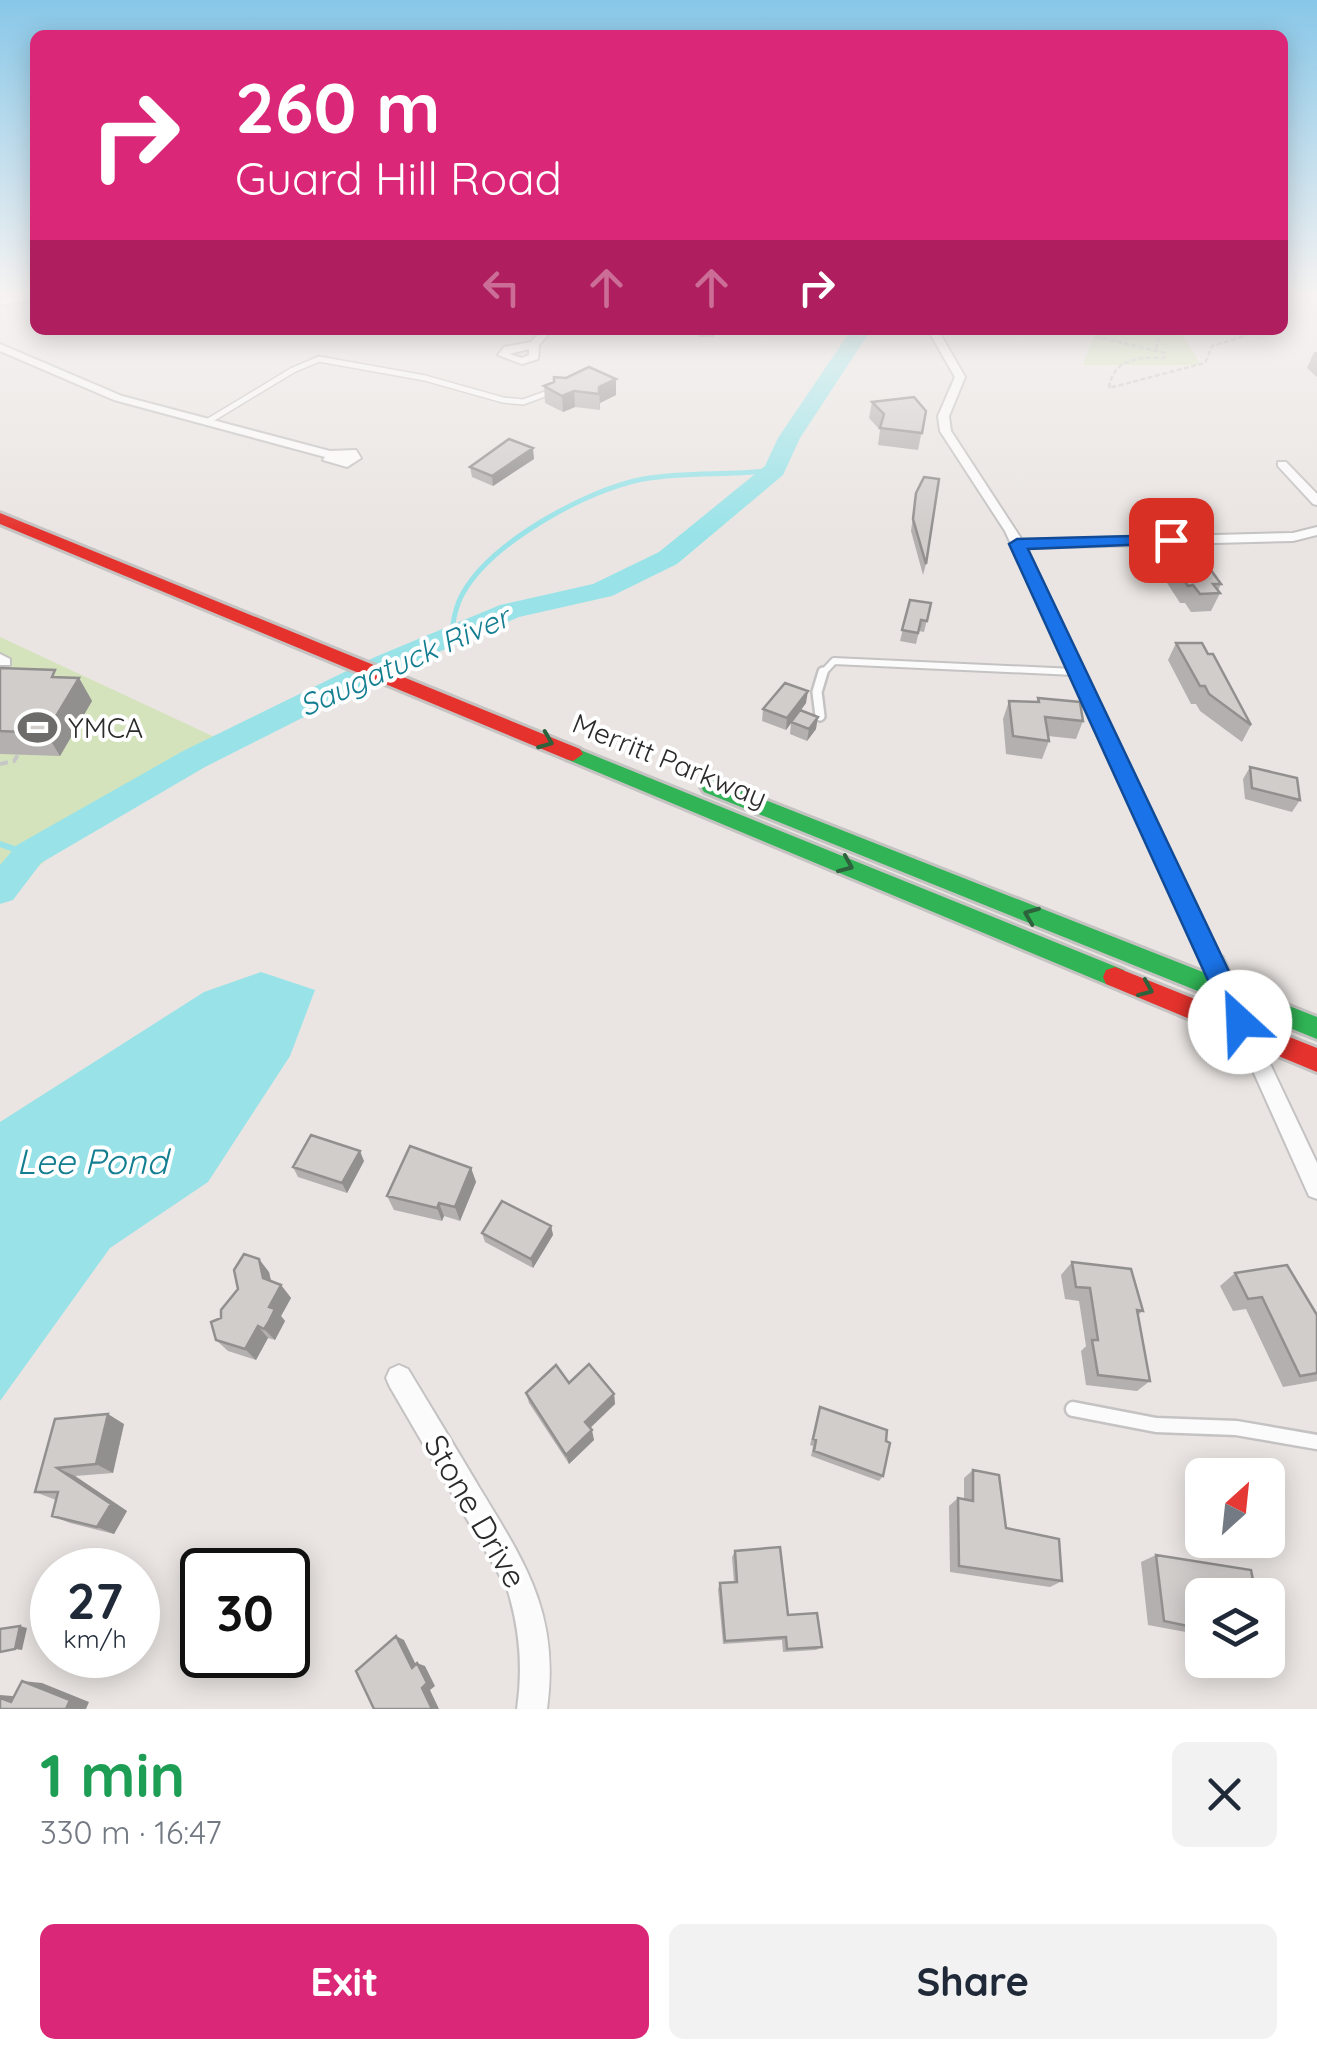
<!DOCTYPE html>
<html lang="en">
<head>
<meta charset="utf-8">
<style>
  body { margin:0; font-family:Quicksand,sans-serif; background:#f2f2f3; color:#1f2937; height:100vh; display:flex; flex-direction:column; font-size:38px; white-space:nowrap }
  * { box-sizing:border-box; margin:0 }
  p { font-size:32px; color:#747a83 }
  .icon { flex:none; width:55px; height:55px; fill:none; stroke:currentColor; stroke-width:2; stroke-linecap:round; stroke-linejoin:round }
  .map { position:relative; height:1709px; overflow:hidden }
  .drawer { display:flex; flex-direction:column; background:#fff; flex:1 }
  .drawer>* { flex:none }
  .guide { position:absolute; left:30px; top:30px; width:1258px; height:305px; border-radius:15px; box-shadow:0 5px 25px #0003; background:#db2777; color:#fff; overflow:hidden }
  .needle { width:65px; rotate:27deg }
  .buttons { position:absolute; left:1185px; top:1458px; display:grid; gap:20px }
  .buttons a { display:grid; place-items:center; width:100px; height:100px; border-radius:15px; background:#fff; box-shadow:0 5px 25px #0003; font-size:50px }
  .speed { position:absolute; left:30px; top:1548px; display:flex; gap:20px; font-size:50px; font-weight:700; text-align:center }
  .speed>* { display:grid; place-content:center; width:130px; height:130px; border-radius:50%; background:#fff; box-shadow:0 5px 25px #0003; line-height:1 }
  .speed small { font-size:25px; font-weight:400 }
  .speed .limit { border:5px solid #111; border-radius:15px; background:#fff; color:#111 }
  .pin { position:absolute; display:grid; place-items:center; width:85px; height:85px; color:#fff; margin:-42px; border-radius:20px; box-shadow:0 5px 15px #0006 }
  .me { position:absolute; width:110px; margin:-55px; rotate:335deg; stroke-linejoin:round; filter:drop-shadow(0 0 8px #0008) }
  .turn { display:flex; align-items:center; gap:35px; height:210px; padding:0 40px; font-size:45px }
  .turn .icon { width:130px; height:130px; stroke-width:2.5 }
  .turn b { display:block; font-size:70px; line-height:85px }
  .lanes { display:flex; align-items:center; height:95px; padding:0 40px; background:#0003; justify-content:center; gap:50px; direction:ltr }
  .lanes .off { opacity:.35 }
  .round { display:grid; place-items:center; flex:none; width:105px; height:105px; border-radius:15px; background:#f2f2f3 }
  .overview { display:flex; align-items:center; justify-content:space-between; height:170px; padding:0 40px }
  h1 { font-size:60px; font-weight:700; line-height:75px; color:#1e9e55 }
  .button { display:flex; gap:20px; margin-top:auto; padding:20px 40px }
  .button a { flex:1; height:115px; border-radius:15px; background:#db2777; color:#fff; font-size:40px; font-weight:700; line-height:115px; text-align:center }
  .button a+a { background:#f2f2f3; color:#1f2937 }
  .map>svg:first-child { display:block }
  .green { fill:#d4e3bc }
  .water { fill:#99e3e8 }
  .lines { fill:none; stroke-linecap:round; stroke-linejoin:round }
  .stream-far1 { stroke:#99e3e8; stroke-width:5 }
  .stream { stroke:#99e3e8; stroke-width:6 }
  .river { fill:#99e3e8; fill-rule:evenodd }
  .lane-far3-casing { stroke:#c4c2c2; stroke-width:8 }
  .lane-far2-casing { stroke:#c4c2c2; stroke-width:10 }
  .lane-far1-casing { stroke:#c4c2c2; stroke-width:14 }
  .lane-casing { stroke:#c4c2c2; stroke-width:19 }
  .street-casing { stroke:#c4c2c2; stroke-width:4 }
  .fast-casing { stroke:#c5c3c2; stroke-width:6 }
  .jam-casing { stroke:#c5c3c2; stroke-width:6 }
  .path-far1 { stroke:#c6c6c6; stroke-width:2.5; stroke-dasharray:5 2.5; stroke-linecap:butt }
  .path { stroke:#c6c6c6; stroke-width:4; stroke-dasharray:8 5; stroke-linecap:butt }
  .lane-far3 { stroke:#fcfbfb; stroke-width:5 }
  .lane-far2 { stroke:#fcfbfb; stroke-width:6 }
  .lane-far1 { stroke:#fcfbfb; stroke-width:9 }
  .lane { stroke:#fcfbfb; stroke-width:14 }
  .street { fill:#fcfbfb; fill-rule:evenodd }
  .fast { fill:#30b455; fill-rule:evenodd }
  .jam { fill:#e5322d; fill-rule:evenodd }
  .street-bridge-casing { stroke:#c4c2c2; stroke-width:26; stroke-linecap:butt }
  .street-bridge { stroke:#fcfbfb; stroke-width:21 }
  .wall { fill:#b4b0af }
  .shaded-wall { fill:#92908e }
  .building { fill:#d1cdcb; stroke:#92908e; stroke-width:2.5 }
  .oneway { stroke:#2d623c }
  .route { fill:#1a73e8; stroke:#114b97; stroke-width:2.5 }
  .labels { text-anchor:middle; dominant-baseline:central; stroke-width:8; stroke-linejoin:round; paint-order:stroke }
  .poi-label { font-size:28px; fill:#2b2b2b; stroke:#fff; text-anchor:start }
  .street-label { font-size:28px; fill:#2b2b2b; stroke:#fff }
  .water-label { font-size:30px; font-style:italic; fill:#137e91; stroke:#fff }
  .near-street-label { font-size:32px; fill:#2b2b2b; stroke:#fff }
  .near-water-label { font-size:35px; font-style:italic; fill:#137e91; stroke:#fff }
</style>
</head>
<body>
<div class="map">
<svg width="1317" height="1709" viewBox="0 0 1317 1709">
  <rect width="100%" height="100%" fill="#eae5e2"/>
  <!-- green -->
  <path class="green" d="M1096,330h90l-6,2 21,33h-118z
    M0,637l221,103c-81,42 -156,98 -221,163z"/>
  <!-- water -->
  <path class="water" d="M261,972l54,18 -25,66 -82,126 -98,66 -110,153v-279l204,-130z"/>
  <g class="lines">
    <!-- stream-far1 -->
    <path class="stream-far1" d="M451,638c2,-16 4,-31 12,-45 29,-51 123,-103 180,-114 44,-8 88,-3 132,-9"/>
    <!-- stream -->
    <path class="stream" d="M0,844l29,10"/>
    <!-- river -->
    <path class="river" d="M851,330h20l-71,108 -17,37 -106,89 -65,32 -93,21 -124,54 -190,96 -164,96 -28,37 -13,4v-39l17,-20 166,-94 192,-94 125,-52 93,-21 66,-32 106,-86 13,-28z"/>
    <defs>
      <path id="lane-far3" d="M207,422l86,-52 26,-11 106,19 78,22 20,2 22,-8"/>
      <path id="lane-far2" d="M821,675l13,-14 240,11"/>
      <path id="lane-far1" d="M820,716l-3,-24 6,-20"/>
      <path id="lane" d="M1073,1409l83,16 80,3 81,14"/>
      <path id="street" d="M31,294h4v5l-35,6v-6z
        M542,330h10l-13,15 -1,14 -16,5 -24,-9 6,-8 27,-5zM529,349v6l-7,3 -13,-4z
        M928,330h10l27,47 -16,39 2,15 71,109 271,-7 24,-6v8l-24,6 -268,7 197,412 -3,6 -7,2 -7,-2 -200,-435 -65,-100 -2,-15 17,-39z
        M0,344l122,52 208,55 26,-1 5,8 -14,9 -24,-7 2,-3 -211,-57 -114,-49z
        M1278,462h8l31,32v11l-4,-1 -35,-38z
        M0,654l10,5v6h-10z
        M1255,1044l7,3 55,116v36l-8,-3 -64,-143 3,-6z
        M399,1365l9,4c24,40 48,79 71,118 47,77 81,128 68,222h-30c6,-42 3,-80 -10,-121l-117,-201 -4,-9 4,-9z"/>
      <path id="fast" d="M573,747l551,223 3,7 -3,7 -9,3 -9,-3 -540,-225 -3,-5 3,-5z
        M712,779l605,238v22l-613,-247 -3,-5 3,-5z"/>
      <path id="jam" d="M0,513l580,236 3,5 -10,7 -7,-2 -566,-235z
        M1115,967l202,81v24l-211,-88 -3,-7 3,-7z"/>
    </defs>
    <!-- lane-far3 casing -->
    <use href="#lane-far3" class="lane-far3-casing"/>
    <!-- lane-far2 casing -->
    <use href="#lane-far2" class="lane-far2-casing"/>
    <!-- lane-far1 casing -->
    <use href="#lane-far1" class="lane-far1-casing"/>
    <!-- lane casing -->
    <use href="#lane" class="lane-casing"/>
    <!-- street casing -->
    <use href="#street" class="street-casing"/>
    <!-- fast casing -->
    <use href="#fast" class="fast-casing"/>
    <!-- jam casing -->
    <use href="#jam" class="jam-casing"/>
    <!-- path-far1 -->
    <path class="path-far1" d="M1282,295l15,2
      M1282,302l35,-3
      M1096,330l-2,6 71,17 -1,5c-25,-1 -51,0 -55,30l96,-25 7,-17 33,-10 5,-6
      M1156,349l3,-13 7,-6"/>
    <!-- path -->
    <path class="path" d="M0,764l14,-3 4,-6"/>
    <!-- lane-far3 -->
    <use href="#lane-far3" class="lane-far3"/>
    <!-- lane-far2 -->
    <use href="#lane-far2" class="lane-far2"/>
    <!-- lane-far1 -->
    <use href="#lane-far1" class="lane-far1"/>
    <!-- lane -->
    <use href="#lane" class="lane"/>
    <!-- street -->
    <use href="#street" class="street"/>
    <!-- fast -->
    <use href="#fast" class="fast"/>
    <!-- jam -->
    <use href="#jam" class="jam"/>
    <defs>
      <path id="street-bridge" d="M1212,960l43,93"/>
    </defs>
    <!-- street-bridge casing -->
    <use href="#street-bridge" class="street-bridge-casing"/>
    <!-- street-bridge -->
    <use href="#street-bridge" class="street-bridge"/>
  </g>
  <!-- wall -->
  <path class="wall" d="M698,330h17l-1,7h-15z
    M1314,352h3v25l-10,-9z
    M616,379v16l-16,8v7l-25,-3 -12,5 -18,-9 -1,-17z
    M872,402l54,9 -8,39 -40,-5 2,-15 -11,-12z
    M534,459l-41,27 -21,-9 -2,-10z
    M916,493l10,71 -3,11 -12,-44z
    M1165,552l56,32 -3,7 2,2 -9,18 -20,1 -6,-9h-5l-22,-34z
    M910,600l21,3 -7,29 -5,-1 -3,13 -16,-3z
    M1176,643l75,82 -9,17 -42,-31 -4,-7h-5l-23,-44z
    M0,668l59,9 20,1 13,23 -32,55 -60,-2z
    M1038,698l45,23 -7,18 -28,-3 1,5 -7,18 -36,-5 -3,-35 6,-18 28,1z
    M806,703l-5,7 15,19 -9,12 -17,-7 1,-11 -5,7 -24,-9 1,-12z
    M1250,767l50,33 -8,12 -47,-13 -2,-20z
    M364,1161l-17,32 -49,-16 -5,-10z
    M471,1168l5,14 -16,39 -16,-5 -2,5 -48,-11 -7,-14z
    M551,1226l2,9 -20,33 -48,-26 -3,-9z
    M1072,1262l71,49 -5,4 12,66 -13,10 -51,-6 -5,-34 5,-5 -7,-45 -14,-2 -4,-24z
    M269,1272l2,9 10,4 10,13 -10,18 4,5 -10,19 -7,-2 -12,22 -28,-9 -12,-11 5,-22z
    M1235,1273l82,42v66l-34,6 -37,-78 -13,2 -13,-25z
    M569,1383l45,11 1,10 -25,24 4,12 -25,24 -40,-61 -3,-10z
    M820,1407l63,69 -4,5 -68,-25 2,-10 -3,-1z
    M55,1419l69,5 -11,49 -38,3 52,35 -13,23 -44,-11 -18,-7 4,-16 -21,-8z
    M973,1470l33,58 56,53 -12,6 -100,-15 -1,-66 9,-8 6,1v-21z
    M735,1551l53,64 34,32 -6,3 -33,2 -1,-12 -59,4 -5,-55 2,-6h14l-2,-26z
    M1156,1555l46,40v40l-54,-10 -7,-63z"/>
  <!-- shaded-wall -->
  <path class="shaded-wall" d="M616,379v16l-16,8v7l-1,-23z
    M574,391l1,16 -12,5 -1,-16z
    M533,448l1,11 -41,27 -1,-10z
    M79,678l13,23 -32,55 -14,-23z
    M808,691l-2,12 -20,27 1,-12z
    M818,717l-2,12 -9,12 2,-12z
    M360,1151l4,10 -17,32 -5,-10z
    M471,1168l5,14 -16,39 -5,-14z
    M439,1203l5,13 -2,5 -5,-13z
    M551,1226l2,9 -20,33 -2,-9z
    M259,1259l10,13 4,18 -10,-12z
    M281,1285l10,13 -10,18 4,5 -10,19 -11,-11 5,-22z
    M258,1326l10,12 -12,22 -11,-11z
    M614,1394l1,10 -28,27 -2,-9z
    M108,1414l16,10 -11,49 -17,-9z
    M592,1430l2,10 -25,24 -3,-9z
    M57,1468l18,8 52,35 -13,23 -17,-7z
    M20,1626l7,2 -5,22 -7,-1z
    M396,1636l8,4 15,31 -7,-3z
    M417,1663l8,3 10,20 -5,4 9,19h-7l-10,-21z
    M22,1681l20,2 47,19 -3,7h-20z
    M0,1695l12,1 20,8 -21,-2 -11,-4z"/>
  <!-- building -->
  <path class="building" d="M589,367l27,12 -17,8v7l-25,-3 -12,5 -18,-10 10,-4v-5l12,1z
    M914,397l12,14 -4,22 -42,-5 4,-14 -12,-12z
    M509,439l24,9 -41,28 -22,-9z
    M924,477l15,2 -13,85 -13,-45 3,-26z
    M1189,551l16,11 16,22h-8l7,9 -20,1 -7,-9 -5,1 -23,-34z
    M910,600l21,3 -4,18 -6,-1 -3,13 -16,-3z
    M1176,643h26l6,11h5l38,71 -42,-31 -4,-8h-5z
    M0,668l55,2 -3,7 27,1 -33,55 -46,-2z
    M785,683l23,8 -21,27 -24,-9z
    M1038,698l42,4 3,19 -38,-4 4,24 -36,-5 -4,-35 30,1z
    M800,710l18,7 -9,12 -18,-7z
    M1250,767l47,11 3,22 -48,-12z
    M311,1135l49,16 -18,32 -49,-16z
    M410,1146l61,22 -16,39 -16,-4 -2,5 -50,-12z
    M502,1201l49,25 -20,33 -49,-26z
    M244,1254l15,5 4,19 18,7 -12,22 6,2 -7,14 -4,6 -6,-3 -13,23 -29,-9 -5,-18 10,-4v-8l17,-21 -4,-19z
    M1072,1262l59,7 12,42 -6,-1 13,71 -52,-6 -6,-35h6l-8,-52 -14,-1z
    M1287,1265l30,50v58l-17,3 -38,-79 -14,2 -13,-26z
    M589,1364l25,30 -29,28 7,8 -26,25 -40,-62 30,-28 13,18z
    M820,1407l67,23 -1,11 4,2 -7,33 -69,-25 2,-11 -3,-1z
    M108,1414l-12,50 -39,4 54,36 -14,23 -45,-11 6,-24h-23l20,-73z
    M973,1470l26,5 7,53 53,11 3,42 -103,-15 -1,-68 15,3z
    M780,1547l8,68 29,-2 5,34 -35,2 -1,-12 -61,4 -5,-58 17,-1 -2,-31z
    M1156,1555l95,15 5,25h-54v34l-38,-8z
    M20,1626l-5,23 -15,3v-23z
    M396,1636l16,32 5,-5 10,20 -5,5 10,21h-58l-18,-38z
    M22,1681l48,19 -4,9h-66v-11l11,4z"/>
  <!-- one-way arrows -->
  <defs><path id="oneway-chevron" d="M-2-3.5L2.5 0L-2 3.5" fill="none" stroke-width="1.6" stroke-linecap="round" stroke-linejoin="round" transform="scale(2.5)"/></defs>
  <g class="oneway">
    <use href="#oneway-chevron" transform="translate(546 741) rotate(22)"/>
    <use href="#oneway-chevron" transform="translate(846 865) rotate(23)"/>
    <use href="#oneway-chevron" transform="translate(1031 915) rotate(-158)"/>
    <use href="#oneway-chevron" transform="translate(1146 989) rotate(23)"/>
  </g>
  <!-- sky -->
  <linearGradient id="sky" x2="0" y2="1"><stop stop-color="#88c7e8"/><stop offset="0.55" stop-color="#f6f3f2"/><stop offset="1" stop-color="#f6f3f2" stop-opacity="0"/></linearGradient>
  <rect width="1317" height="533" fill="url(#sky)"/>
  <!-- route -->
  <path class="route" d="M1171,535l9,5 -3,3 -149,6 225,473 -4,8 -9,3 -9,-3 -4,-8 -218,-478 8,-5z"/>
  <!-- icons -->
  <defs>
    <symbol id="stadium-bare" viewBox="-9 -9 18 18"><path d="M0-5a6.5 5 0 1 0 0 10a6.5 5 0 1 0 0-10ZM-3.5-1.8h7v3.6h-7Z" fill="#6e6c6b" stroke="#fff" stroke-width="2.5" paint-order="stroke"/></symbol>
  </defs>
  <g fill-rule="evenodd">
    <use href="#stadium-bare" x="10" y="700" width="55" height="55"/>
  </g>
  <g class="labels">
    <!-- poi labels -->
    <g class="poi-label">
      <text x="68" y="727">YMCA</text>
    </g>
    <!-- street labels -->
    <g class="street-label">
      <text transform="translate(670 760) rotate(22)">Merritt Parkway</text>
    </g>
    <!-- water labels -->
    <g class="water-label">
      <text transform="translate(404 661) rotate(-24)">Saugatuck River</text>
    </g>
    <!-- near-street labels -->
    <g class="near-street-label">
      <text transform="translate(476 1511) rotate(60)">Stone Drive</text>
    </g>
    <!-- near-water labels -->
    <g class="near-water-label">
      <text x="92" y="1161">Lee Pond</text>
    </g>
  </g>
</svg>
<div class="buttons">
<a><svg class="needle" viewBox="-14 -14 28 28"><path d="M0-13l5 13h-10z" fill="#e53935"/><path d="M0 13l5-13h-10z" fill="#747a83"/></svg></a>
<a><svg class="icon" aria-label="layers" viewBox="0 0 24 24"><path d="M12 4l9 5-9 5-9-5zM3 14l9 5 9-5"/></svg></a>
</div>
<div class="speed"><div>27<small>km/h</small></div><div class="limit">30</div></div>
<div class="pin" style="left:1171px;top:540px;background:#d93025"><svg class="icon" aria-label="arrive" viewBox="0 0 24 24"><path d="M6 21V4h12l-3 4 3 4H6"/></svg></div>
<svg class="me" style="left:1240px;top:1022px" viewBox="-20 -20 40 40"><circle r="19" fill="#fff"/><path d="M0-13L10 11 0 6-10 11z" fill="#1a73e8"/></svg>
<div class="guide">
<div class="turn"><svg class="icon" aria-label="right" viewBox="0 0 24 24"><path d="M7 20v-9h11M14 6l5 5-5 5"/></svg><div><b>260 m</b>Guard Hill Road</div></div>
<div class="lanes"><svg class="icon off" aria-label="left" viewBox="0 0 24 24"><path d="M17 20v-9H6M10 6l-5 5 5 5"/></svg><svg class="icon off" aria-label="ahead" viewBox="0 0 24 24"><path d="M12 20V5M6 11l6-6 6 6"/></svg><svg class="icon off" aria-label="ahead" viewBox="0 0 24 24"><path d="M12 20V5M6 11l6-6 6 6"/></svg><svg class="icon" aria-label="right" viewBox="0 0 24 24"><path d="M7 20v-9h11M14 6l5 5-5 5"/></svg></div>
</div>
</div>
<section class="drawer">
<div class="overview"><div><h1>1 min</h1><p>330 m · 16:47</p></div><a class="round"><svg class="icon" aria-label="close" viewBox="0 0 24 24"><path d="M6 6l12 12M18 6L6 18"/></svg></a></div>
<div class="button"><a>Exit</a><a>Share</a></div>
</section>
</body>
</html>
